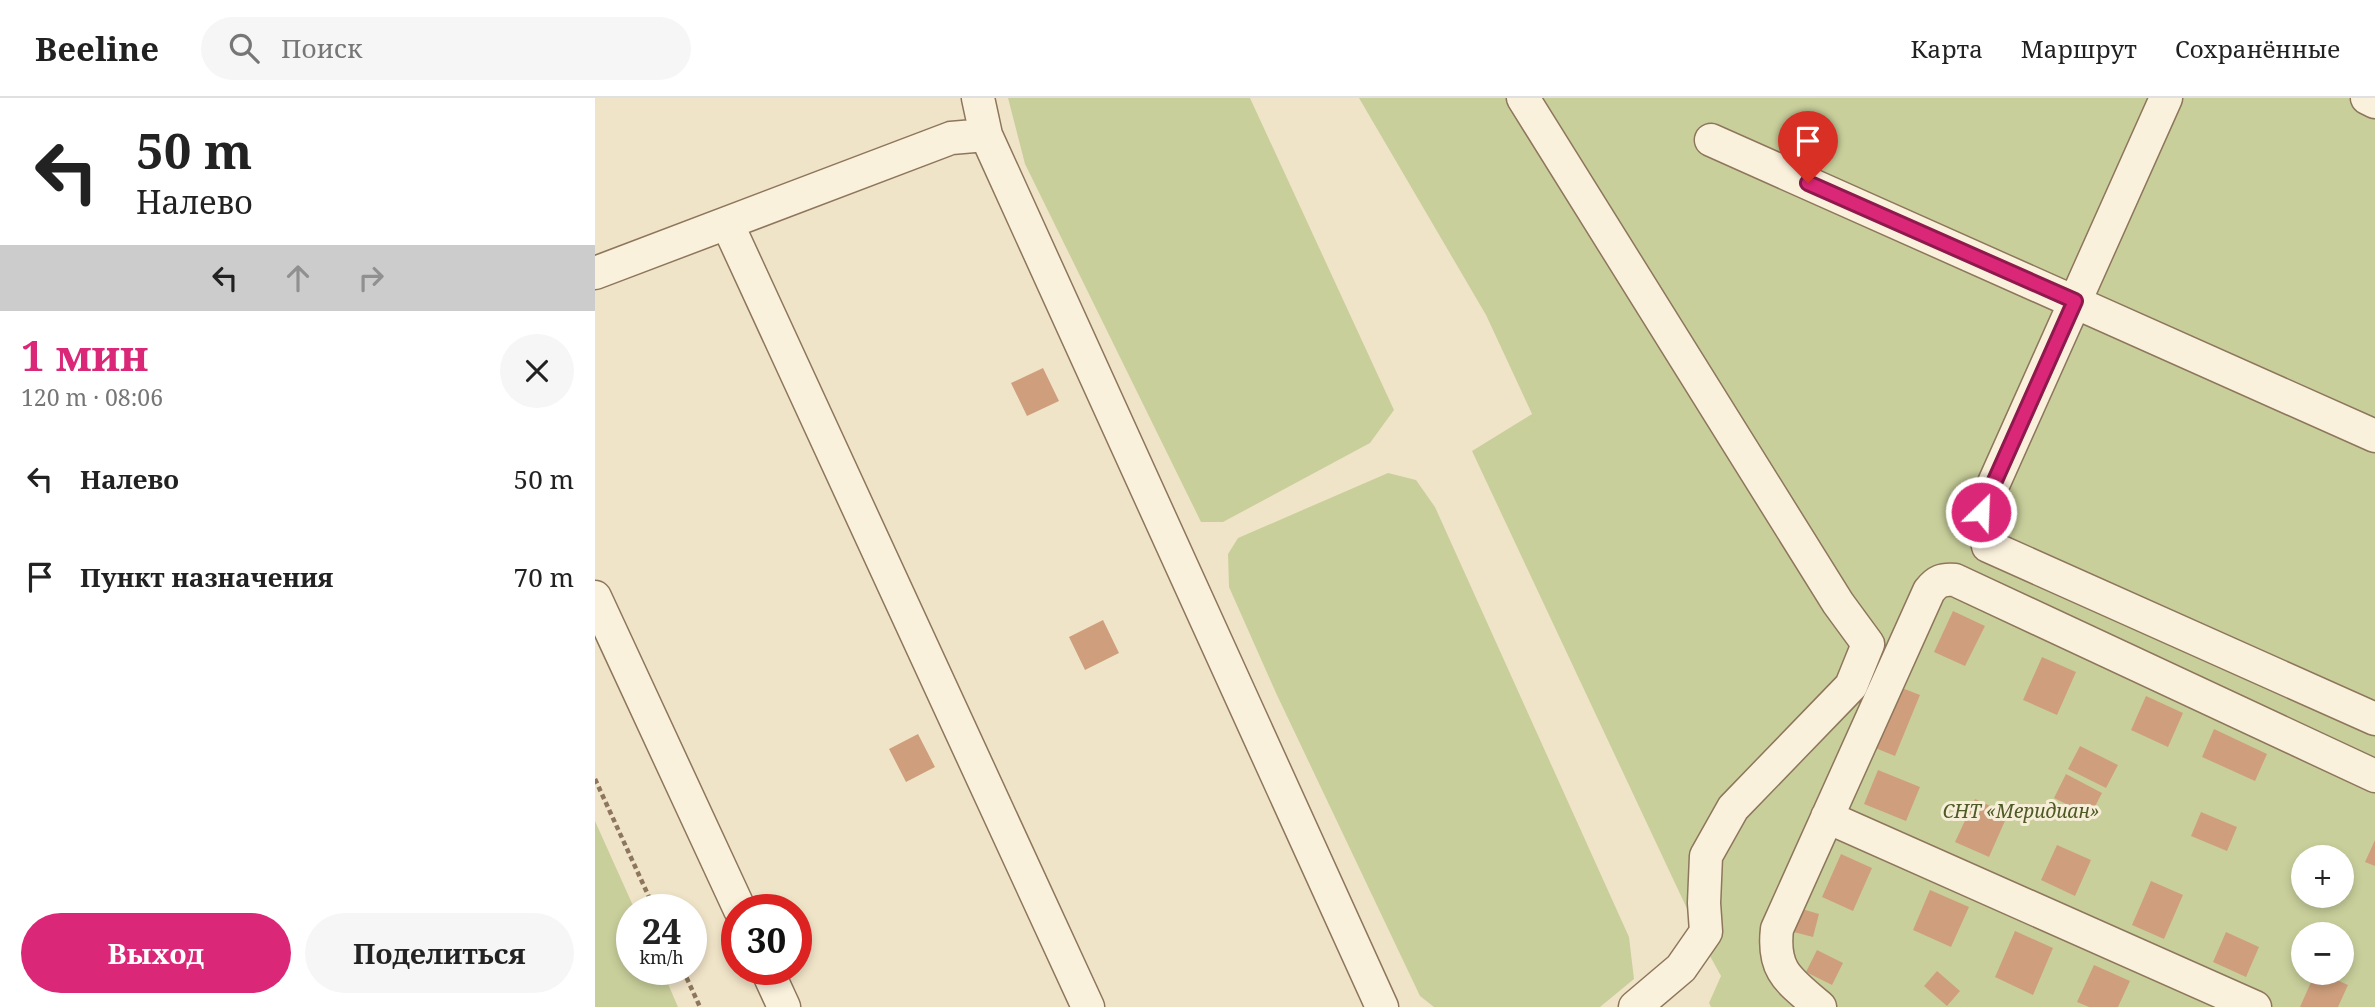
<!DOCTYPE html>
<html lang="ru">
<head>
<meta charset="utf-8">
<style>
  body { margin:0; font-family:"Noto Serif",serif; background:#f6f6f6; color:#222; height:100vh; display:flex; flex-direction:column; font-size:26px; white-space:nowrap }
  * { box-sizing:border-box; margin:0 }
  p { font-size:23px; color:#767676 }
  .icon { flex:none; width:38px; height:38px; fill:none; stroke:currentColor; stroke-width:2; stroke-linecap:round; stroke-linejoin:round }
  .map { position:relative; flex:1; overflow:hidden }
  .details { display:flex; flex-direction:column; background:#fff; width:595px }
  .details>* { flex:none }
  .hud { background:#fff; color:#222; overflow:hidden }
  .tools { position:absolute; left:1696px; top:747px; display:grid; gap:14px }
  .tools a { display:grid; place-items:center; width:63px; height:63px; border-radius:50%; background:#fff; box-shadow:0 4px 10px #0003; font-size:35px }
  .speed { position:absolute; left:21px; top:796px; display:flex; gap:14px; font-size:35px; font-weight:700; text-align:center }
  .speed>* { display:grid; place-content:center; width:91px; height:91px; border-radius:50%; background:#fff; box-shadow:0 4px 10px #0003; line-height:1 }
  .speed small { font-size:18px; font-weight:400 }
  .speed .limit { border:10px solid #d22; background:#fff; color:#111 }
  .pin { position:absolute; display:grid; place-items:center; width:60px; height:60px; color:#fff; margin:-72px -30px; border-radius:50% 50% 50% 0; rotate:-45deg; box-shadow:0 0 7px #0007 }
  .pin .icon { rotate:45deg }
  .me { position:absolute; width:77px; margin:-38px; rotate:24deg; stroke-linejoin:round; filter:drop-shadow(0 0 5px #0008) }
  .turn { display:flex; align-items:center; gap:24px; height:147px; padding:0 21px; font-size:32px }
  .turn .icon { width:91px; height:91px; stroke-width:2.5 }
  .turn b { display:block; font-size:49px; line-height:60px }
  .lanes { display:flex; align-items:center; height:66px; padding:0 21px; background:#0003; justify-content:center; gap:35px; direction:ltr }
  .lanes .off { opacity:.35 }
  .round { display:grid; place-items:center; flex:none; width:74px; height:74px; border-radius:37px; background:#f6f6f6 }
  .overview { display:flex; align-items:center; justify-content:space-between; height:119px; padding:0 21px }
  h1 { font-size:42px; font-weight:700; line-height:52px; color:#db2777 }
  .button { display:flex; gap:14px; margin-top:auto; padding:14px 21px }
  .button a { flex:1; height:80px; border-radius:42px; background:#db2777; color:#fff; font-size:28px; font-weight:700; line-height:80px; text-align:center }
  .button a+a { background:#f6f6f6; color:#222 }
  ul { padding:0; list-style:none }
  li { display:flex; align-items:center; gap:21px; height:98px; padding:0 21px }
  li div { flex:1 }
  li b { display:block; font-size:26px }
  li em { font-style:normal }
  header { display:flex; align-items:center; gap:42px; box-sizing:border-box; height:98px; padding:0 35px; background:#fff; border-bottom:2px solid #e0e0e0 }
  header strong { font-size:33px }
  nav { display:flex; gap:38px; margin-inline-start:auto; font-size:24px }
  .search { width:490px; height:63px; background:#f6f6f6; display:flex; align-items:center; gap:18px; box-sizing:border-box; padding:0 24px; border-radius:38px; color:#767676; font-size:26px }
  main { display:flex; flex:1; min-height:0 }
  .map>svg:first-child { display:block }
  .green { fill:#c9cf9b; fill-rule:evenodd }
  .building { fill:#cf9f7d }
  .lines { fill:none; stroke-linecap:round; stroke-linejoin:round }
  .minor-casing { stroke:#8d765c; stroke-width:35 }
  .path { stroke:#8d765c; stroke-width:4.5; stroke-dasharray:5 3.5; stroke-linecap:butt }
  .minor { stroke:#faf1dc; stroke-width:32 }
  .route-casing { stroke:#8e194d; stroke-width:18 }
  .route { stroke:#db2777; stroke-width:12 }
  .labels { text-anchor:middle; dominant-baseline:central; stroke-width:6; stroke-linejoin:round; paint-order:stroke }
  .park-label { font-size:19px; font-style:italic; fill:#4d5a26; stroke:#f7eed8 }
</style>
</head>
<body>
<header>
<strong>Beeline</strong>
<div class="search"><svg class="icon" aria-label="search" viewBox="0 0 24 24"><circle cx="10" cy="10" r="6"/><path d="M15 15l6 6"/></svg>Поиск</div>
<nav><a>Карта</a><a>Маршрут</a><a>Сохранённые</a></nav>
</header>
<main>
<section class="details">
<div class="hud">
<div class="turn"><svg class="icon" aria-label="left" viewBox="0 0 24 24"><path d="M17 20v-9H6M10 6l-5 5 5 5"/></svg><div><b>50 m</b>Налево</div></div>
<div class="lanes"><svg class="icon" aria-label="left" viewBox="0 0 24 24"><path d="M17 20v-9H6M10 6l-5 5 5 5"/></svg><svg class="icon off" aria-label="ahead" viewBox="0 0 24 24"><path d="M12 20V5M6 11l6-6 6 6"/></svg><svg class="icon off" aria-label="right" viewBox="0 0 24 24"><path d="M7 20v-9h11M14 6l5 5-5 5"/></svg></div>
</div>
<div class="overview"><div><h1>1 мин</h1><p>120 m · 08:06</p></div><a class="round"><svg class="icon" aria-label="close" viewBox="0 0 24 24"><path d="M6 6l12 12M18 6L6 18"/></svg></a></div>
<ul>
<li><svg class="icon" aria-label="left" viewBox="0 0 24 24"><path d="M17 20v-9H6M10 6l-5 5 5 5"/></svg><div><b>Налево</b></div><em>50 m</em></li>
<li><svg class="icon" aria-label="arrive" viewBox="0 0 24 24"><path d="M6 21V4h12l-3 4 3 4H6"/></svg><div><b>Пункт назначения</b></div><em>70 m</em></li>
</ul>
<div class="button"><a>Выход</a><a>Поделиться</a></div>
</section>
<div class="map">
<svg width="1780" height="909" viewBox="0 0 1780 909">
  <rect width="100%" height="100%" fill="#f0e4c8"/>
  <!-- green -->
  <path class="green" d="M413,0h242l144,312 -24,33 -147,79h-22l-176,-358z
    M764,0h1016v909h-664l-2,-4 12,-27 -16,-29 -233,-496 60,-37 -46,-99zM1708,760h38v38h-38zM1708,836h38v39h-38z
    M793,375l28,7 19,27 194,430 5,42 -34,28h-166l-14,-11 -144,-303 -47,-106 -1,-33 10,-16z
    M0,723l40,89h-3v60h30l16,37h-83z"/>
  <!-- building -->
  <path class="building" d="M448,270l16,33 -32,15 -16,-33z
    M1358,513l32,15 -20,40 -31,-14z
    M508,522l16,33 -34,17 -16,-33z
    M1447,559l34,15 -19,43 -34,-15z
    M1297,586l28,11 -25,61 -27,-11z
    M1551,598l37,17 -15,34 -37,-17z
    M1619,631l53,25 -12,27 -53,-24z
    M323,636l17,33 -29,15 -17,-33z
    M1485,648l38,19 -12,23 -38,-19z
    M1283,672l42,17 -14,34 -42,-17z
    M1471,676l36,19 -12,23 -36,-18z
    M1380,701l33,15 -19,43 -34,-15z
    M1606,714l36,15 -10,24 -36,-15z
    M1780,742v26l-10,-4z
    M1462,747l34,15 -16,36 -34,-16z
    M1246,756l31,14 -19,43 -31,-14z
    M1556,783l32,14 -19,44 -32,-14z
    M1335,792l39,17 -18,40 -38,-17z
    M1197,808l27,8 -6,23 -27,-7z
    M1420,833l38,17 -20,47 -38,-18z
    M1631,834l33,15 -13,30 -33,-15z
    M1222,852l26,13 -11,22 -26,-13z
    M1499,867l36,16 -12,26h-29l-12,-5z
    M1342,873l23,20 -13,15 -23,-20z
    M1720,875h6l27,12 -10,22h-38z"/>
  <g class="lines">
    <defs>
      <path id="minor" d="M383,0l8,37 396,872
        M928,0l315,505 30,41 -17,42 -118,122 -27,48 -2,47 2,29 -25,36 -46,39
        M1571,0l-185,414 7,34 387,173
        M1772,0l8,4
        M1116,42l664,296
        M132,125l361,784
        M0,175l356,-135 35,-3
        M0,499l145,313
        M1232,719l428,190
        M172,872l17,37
        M1225,909c-30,-26 -48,-35 -43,-78l152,-338c8,-10 13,-12 26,-11l420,196"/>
    </defs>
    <!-- minor casing -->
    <use href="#minor" class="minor-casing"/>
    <!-- path -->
    <path class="path" d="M0,681l60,131
      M88,872l17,37"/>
    <!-- minor -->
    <use href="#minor" class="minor"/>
  </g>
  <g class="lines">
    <defs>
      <path id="route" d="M1213,85l267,118 -94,211"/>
    </defs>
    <!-- route casing -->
    <use href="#route" class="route-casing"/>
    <!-- route -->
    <use href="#route" class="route"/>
  </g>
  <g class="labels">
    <!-- park labels -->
    <g class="park-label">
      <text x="1426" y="713">СНТ «Меридиан»</text>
    </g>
  </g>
</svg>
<div class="tools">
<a>+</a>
<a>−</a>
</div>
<div class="speed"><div>24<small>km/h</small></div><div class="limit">30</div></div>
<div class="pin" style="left:1213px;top:85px;background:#d93025"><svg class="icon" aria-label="arrive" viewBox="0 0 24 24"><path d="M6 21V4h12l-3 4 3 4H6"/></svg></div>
<svg class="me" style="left:1386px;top:414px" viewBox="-20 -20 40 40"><circle r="17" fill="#db2777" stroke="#fff" stroke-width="3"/><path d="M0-11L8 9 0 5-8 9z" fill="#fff"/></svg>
</div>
</main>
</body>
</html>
